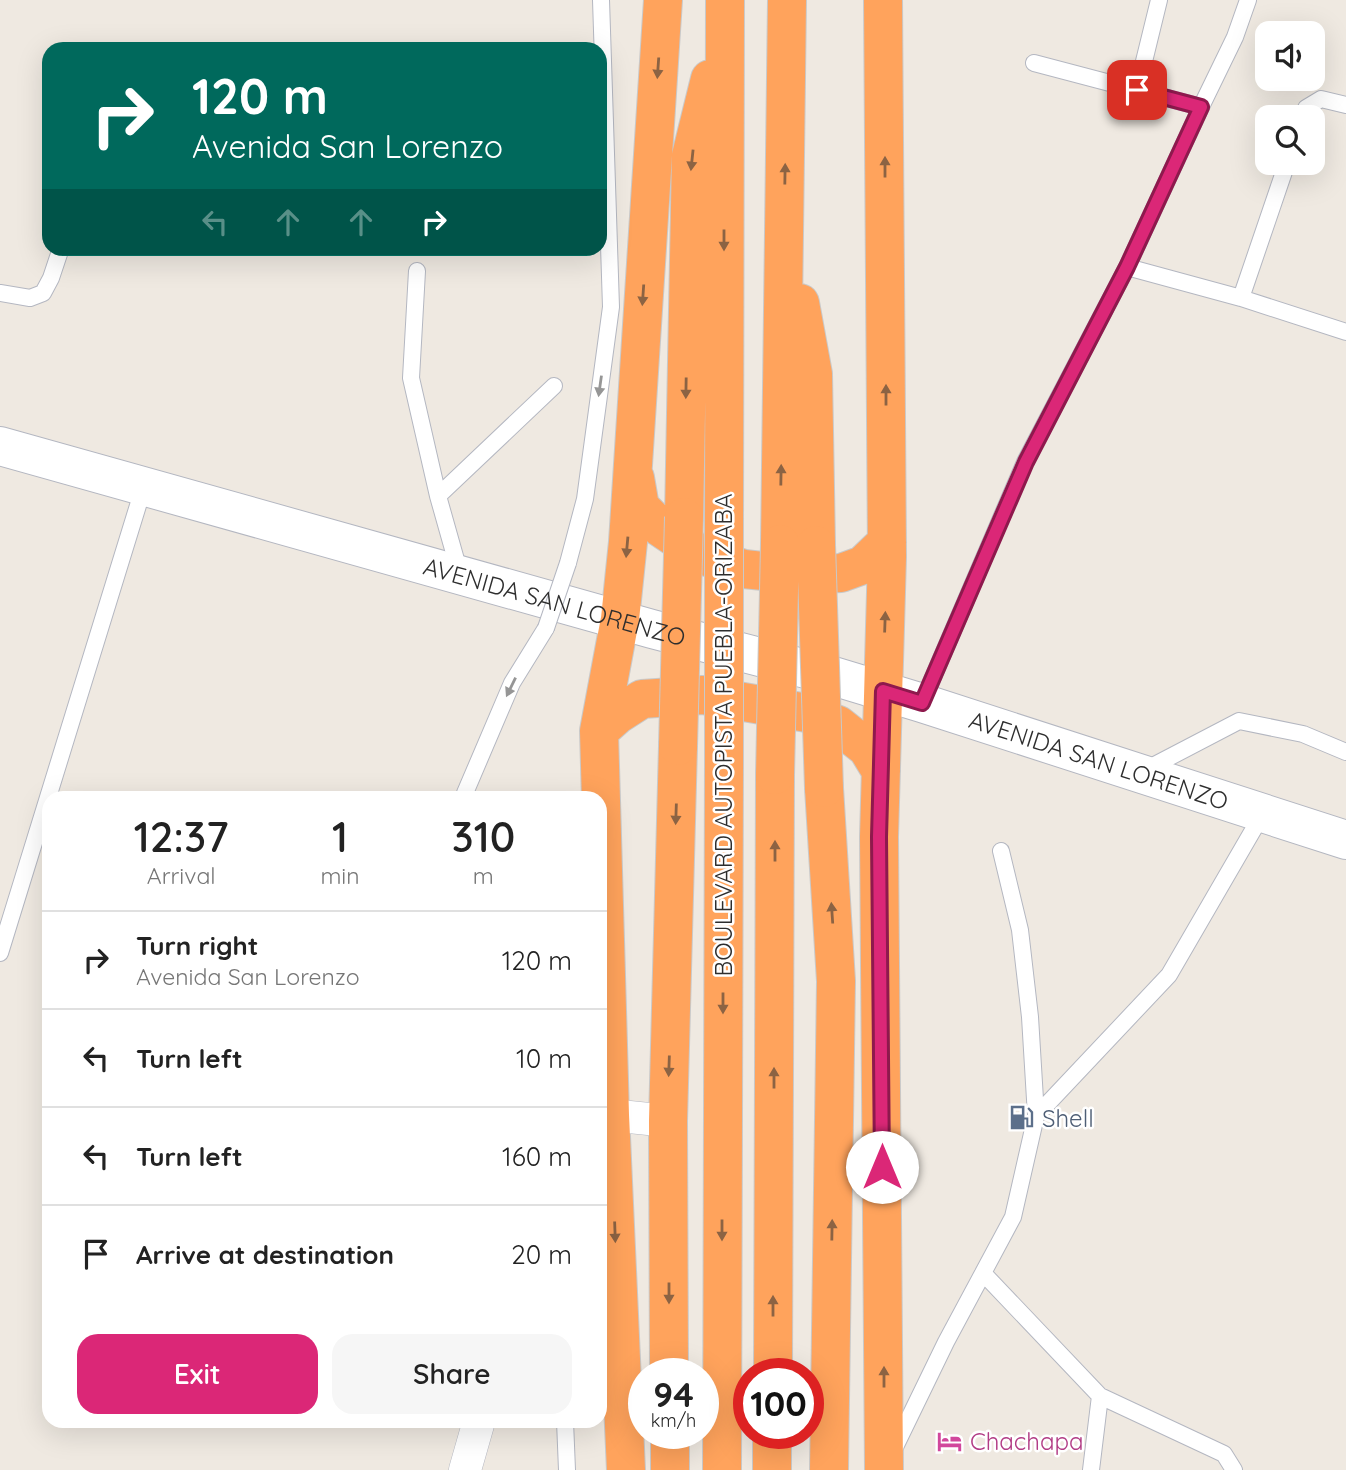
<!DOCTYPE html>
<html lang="en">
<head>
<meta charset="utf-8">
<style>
  body { margin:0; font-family:Quicksand,sans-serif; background:#f6f6f6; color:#222; height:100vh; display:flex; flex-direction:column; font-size:26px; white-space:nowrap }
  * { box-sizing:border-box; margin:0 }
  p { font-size:23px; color:#767676 }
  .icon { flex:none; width:38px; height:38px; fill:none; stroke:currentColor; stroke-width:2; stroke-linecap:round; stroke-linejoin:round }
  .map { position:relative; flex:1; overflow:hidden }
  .drawer { position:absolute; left:42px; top:791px; width:565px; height:637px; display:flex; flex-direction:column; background:#fff; border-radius:21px; box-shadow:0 7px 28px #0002 }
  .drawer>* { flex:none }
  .guide { position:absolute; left:42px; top:42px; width:565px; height:214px; border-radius:21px; box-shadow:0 7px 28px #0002; background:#00695c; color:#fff; overflow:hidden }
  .tools { position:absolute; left:1255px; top:21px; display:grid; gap:14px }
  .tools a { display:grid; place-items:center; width:70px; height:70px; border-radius:14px; background:#fff; box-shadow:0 7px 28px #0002; font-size:35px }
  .speed { position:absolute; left:628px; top:1358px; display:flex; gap:14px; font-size:35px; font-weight:700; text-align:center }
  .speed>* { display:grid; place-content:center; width:91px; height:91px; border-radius:50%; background:#fff; box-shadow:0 7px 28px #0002; line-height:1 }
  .speed small { font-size:18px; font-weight:400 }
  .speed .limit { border:10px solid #d22; background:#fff; color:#111 }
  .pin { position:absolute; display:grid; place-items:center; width:60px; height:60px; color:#fff; margin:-30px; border-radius:14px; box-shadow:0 4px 10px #0006 }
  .me { position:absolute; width:77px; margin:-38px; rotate:0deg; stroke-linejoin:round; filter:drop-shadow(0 0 5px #0008) }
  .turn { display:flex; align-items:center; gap:24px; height:147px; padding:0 35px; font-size:32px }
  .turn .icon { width:91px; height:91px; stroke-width:2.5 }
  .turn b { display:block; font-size:49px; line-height:60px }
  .lanes { display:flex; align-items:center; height:66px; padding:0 35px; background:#0003; justify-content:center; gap:35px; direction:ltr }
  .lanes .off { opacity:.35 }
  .eta { display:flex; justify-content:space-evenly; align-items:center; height:119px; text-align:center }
  .eta b { font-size:42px; font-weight:600; line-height:49px }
  .button { display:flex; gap:14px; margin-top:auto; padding:14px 35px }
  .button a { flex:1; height:80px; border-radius:21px; background:#db2777; color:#fff; font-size:28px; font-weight:600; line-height:80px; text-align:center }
  .button a+a { background:#f6f6f6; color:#222 }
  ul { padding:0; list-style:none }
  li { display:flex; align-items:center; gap:21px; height:98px; padding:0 35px; border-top:2px solid #e0e0e0 }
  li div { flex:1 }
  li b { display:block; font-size:26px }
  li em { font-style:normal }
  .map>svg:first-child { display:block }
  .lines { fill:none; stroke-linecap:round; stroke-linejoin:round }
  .service-casing { stroke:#b4b7c1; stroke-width:18 }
  .minor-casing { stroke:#b4b7c1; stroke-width:33 }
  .tertiary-casing { stroke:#b4b7c1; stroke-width:40 }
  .motorway-casing { stroke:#c9c9c9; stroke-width:40 }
  .service { stroke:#fff; stroke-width:16 }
  .minor { stroke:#fff; stroke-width:32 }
  .tertiary { stroke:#fff; stroke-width:38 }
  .motorway { stroke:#ffa35c; stroke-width:38 }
  .service-bridge-casing { stroke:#b4b7c1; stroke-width:18; stroke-linecap:butt }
  .motorway-bridge-casing { stroke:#c9c9c9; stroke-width:40; stroke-linecap:butt }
  .service-bridge { stroke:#fff; stroke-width:16 }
  .motorway-bridge { stroke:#ffa35c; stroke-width:38 }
  .oneway { fill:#8c6343 }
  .oneway2 { fill:#969696 }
  .route-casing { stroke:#8e194d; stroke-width:18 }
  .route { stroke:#db2777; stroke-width:12 }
  .labels { text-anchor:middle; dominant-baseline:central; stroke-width:5; stroke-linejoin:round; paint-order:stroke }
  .street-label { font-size:24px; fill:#2e2e2e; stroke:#fff }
  .service-label { font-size:24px; fill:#4e5e75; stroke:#fff; text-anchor:start }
  .hotel-label { font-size:24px; fill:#b23c85; stroke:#fff; text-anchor:start }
</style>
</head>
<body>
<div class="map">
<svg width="1346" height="1470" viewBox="0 0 1346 1470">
  <rect width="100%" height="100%" fill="#efe9e1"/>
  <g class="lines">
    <defs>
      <path id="service" d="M1034,63l167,44
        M1137,90l22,-90
        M1303,117l3,-9 15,-9 25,6
        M1127,267l114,31 105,34
        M417,271l-6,107 27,118 22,78
        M0,293l30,5 13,-5 8,-15 10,-30
        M1241,298l46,-135
        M438,496l116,-110
        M568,563l17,-64 26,-192 -10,-307
        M922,703l103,-241 102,-195 74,-160 34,-70 13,-37
        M1145,770l94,-49 64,13 43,18
        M465,798v-5l47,-110 34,-55
        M0,953l144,-467
        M1036,1116l133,-141 94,-162
        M983,1273l117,123 124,58 10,16
        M565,1421l2,49
        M895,1447l51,-105 67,-125 23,-101 -6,-99 -10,-87 -19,-79
        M1091,1470l9,-74"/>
      <path id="minor" d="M600,1122l10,-7 58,6
        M465,1470l14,-49"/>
      <g id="tertiary">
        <path id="s1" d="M0,446l652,183 181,47 89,27 424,137"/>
      </g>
      <path id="motorway" d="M883,0l4,557 -8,280 5,633
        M800,303l13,71 3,171
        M635,478l5,29 21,21 40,27 43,14 57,6 40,-2 22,-8 24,-23
        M684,517l7,-361 19,-77
        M724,530l1,-530
        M780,544l7,-544
        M599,731l18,-16 25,-16 61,-4 104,18 31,12 29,23 14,23
        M824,788l12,193 -7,489
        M669,1374l-1,-253 10,-375
        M773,1374l2,-599
        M670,1433v37
        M626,1470l-16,-355 -11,-384 21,-112 8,-77 35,-542
        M722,1470l2,-707
        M772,1470v-37"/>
    </defs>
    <!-- service casing -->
    <use href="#service" class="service-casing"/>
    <!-- minor casing -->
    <use href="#minor" class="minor-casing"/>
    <!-- tertiary casing -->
    <use href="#tertiary" class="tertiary-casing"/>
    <!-- motorway casing -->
    <use href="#motorway" class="motorway-casing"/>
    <!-- service -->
    <use href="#service" class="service"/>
    <!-- minor -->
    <use href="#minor" class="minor"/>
    <!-- tertiary -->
    <use href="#tertiary" class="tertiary"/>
    <!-- motorway -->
    <use href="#motorway" class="motorway"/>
    <defs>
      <path id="service-bridge" d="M546,628l22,-65"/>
      <path id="motorway-bridge" d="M724,530v233
        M816,545l8,243
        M678,746l6,-229
        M775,775l5,-231"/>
    </defs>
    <!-- service-bridge casing -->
    <use href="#service-bridge" class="service-bridge-casing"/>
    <!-- motorway-bridge casing -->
    <use href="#motorway-bridge" class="motorway-bridge-casing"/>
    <!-- service-bridge -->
    <use href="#service-bridge" class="service-bridge"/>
    <!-- motorway-bridge -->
    <use href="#motorway-bridge" class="motorway-bridge"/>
  </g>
  <!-- one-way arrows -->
  <defs><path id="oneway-solid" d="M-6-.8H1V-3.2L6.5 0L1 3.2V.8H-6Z" transform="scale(1.75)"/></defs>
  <g class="oneway">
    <use href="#oneway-solid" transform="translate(658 68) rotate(94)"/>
    <use href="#oneway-solid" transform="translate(692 160) rotate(96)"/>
    <use href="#oneway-solid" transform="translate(885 167) rotate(-90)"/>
    <use href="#oneway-solid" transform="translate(785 174) rotate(-89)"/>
    <use href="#oneway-solid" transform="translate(724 240) rotate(90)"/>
    <use href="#oneway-solid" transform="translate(643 295) rotate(94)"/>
    <use href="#oneway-solid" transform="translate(686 388) rotate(91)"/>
    <use href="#oneway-solid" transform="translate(886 395) rotate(-90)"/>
    <use href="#oneway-solid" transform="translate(781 475) rotate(-89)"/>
    <use href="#oneway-solid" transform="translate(627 547) rotate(95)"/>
    <use href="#oneway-solid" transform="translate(885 622) rotate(-88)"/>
    <use href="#oneway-solid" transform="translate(676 814) rotate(92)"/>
    <use href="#oneway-solid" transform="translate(775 851) rotate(-90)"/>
    <use href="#oneway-solid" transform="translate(832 913) rotate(-94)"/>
    <use href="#oneway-solid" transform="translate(723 1003) rotate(90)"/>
    <use href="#oneway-solid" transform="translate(669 1066) rotate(92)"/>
    <use href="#oneway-solid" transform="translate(774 1078) rotate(-90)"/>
    <use href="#oneway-solid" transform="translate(722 1230) rotate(90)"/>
    <use href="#oneway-solid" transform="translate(832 1230) rotate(-89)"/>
    <use href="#oneway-solid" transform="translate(615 1232) rotate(88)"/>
    <use href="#oneway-solid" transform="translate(669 1293) rotate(90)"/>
    <use href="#oneway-solid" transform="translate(773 1306) rotate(-90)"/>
    <use href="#oneway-solid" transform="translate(884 1377) rotate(-90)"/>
  </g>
  <g class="oneway2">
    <use href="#oneway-solid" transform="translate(600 386) rotate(98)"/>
    <use href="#oneway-solid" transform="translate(511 687) rotate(116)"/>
  </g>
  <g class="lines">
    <defs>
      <path id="route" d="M882,1167l-3,-330 4,-146 39,12 104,-241 101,-195 74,-160 -64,-17"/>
    </defs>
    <!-- route casing -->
    <use href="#route" class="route-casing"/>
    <!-- route -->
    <use href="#route" class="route"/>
  </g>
  <!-- icons -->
  <defs>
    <symbol id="fuel-bare" viewBox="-9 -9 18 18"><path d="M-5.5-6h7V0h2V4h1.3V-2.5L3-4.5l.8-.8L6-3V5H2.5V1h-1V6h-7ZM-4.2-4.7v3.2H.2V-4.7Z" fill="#5c6f8a" stroke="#fff" stroke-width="2.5" paint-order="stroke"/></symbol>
    <symbol id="hotel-bare" viewBox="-9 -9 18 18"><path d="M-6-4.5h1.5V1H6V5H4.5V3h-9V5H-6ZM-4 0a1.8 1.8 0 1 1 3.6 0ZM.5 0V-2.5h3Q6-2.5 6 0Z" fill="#d1479c" stroke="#fff" stroke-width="2.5" paint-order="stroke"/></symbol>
  </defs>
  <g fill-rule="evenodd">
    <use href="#fuel-bare" x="1004" y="1100" width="35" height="35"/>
    <use href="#hotel-bare" x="932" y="1424" width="35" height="35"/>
  </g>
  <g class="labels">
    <!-- street labels -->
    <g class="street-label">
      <text stroke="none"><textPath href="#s1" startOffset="576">AVENIDA SAN LORENZO</textPath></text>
      <text transform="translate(723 735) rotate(-90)">BOULEVARD AUTOPISTA PUEBLA-ORIZABA</text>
      <text stroke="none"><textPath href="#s1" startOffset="1143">AVENIDA SAN LORENZO</textPath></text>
    </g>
    <!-- service labels -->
    <g class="service-label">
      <text x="1042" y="1118">Shell</text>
    </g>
    <!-- hotel labels -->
    <g class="hotel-label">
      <text x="970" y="1441">Chachapa</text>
    </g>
  </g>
</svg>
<div class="tools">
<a><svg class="icon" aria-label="sound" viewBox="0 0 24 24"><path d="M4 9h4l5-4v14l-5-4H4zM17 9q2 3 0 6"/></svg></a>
<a><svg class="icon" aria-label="search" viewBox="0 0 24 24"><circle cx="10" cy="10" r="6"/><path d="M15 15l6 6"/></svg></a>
</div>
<div class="speed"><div>94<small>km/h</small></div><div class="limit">100</div></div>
<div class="pin" style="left:1137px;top:90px;background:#d93025"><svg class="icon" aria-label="arrive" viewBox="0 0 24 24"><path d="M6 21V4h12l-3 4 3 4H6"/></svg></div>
<svg class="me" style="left:882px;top:1167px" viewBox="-20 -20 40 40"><circle r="19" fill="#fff"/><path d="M0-13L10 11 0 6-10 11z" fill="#db2777"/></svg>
<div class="guide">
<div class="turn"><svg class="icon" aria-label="right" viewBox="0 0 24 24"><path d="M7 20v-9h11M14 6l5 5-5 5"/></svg><div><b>120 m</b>Avenida San Lorenzo</div></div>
<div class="lanes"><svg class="icon off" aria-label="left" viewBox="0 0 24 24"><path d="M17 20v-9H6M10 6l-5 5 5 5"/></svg><svg class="icon off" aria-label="ahead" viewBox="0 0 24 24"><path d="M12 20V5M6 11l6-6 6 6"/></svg><svg class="icon off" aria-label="ahead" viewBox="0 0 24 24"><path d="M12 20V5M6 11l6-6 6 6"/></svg><svg class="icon" aria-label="right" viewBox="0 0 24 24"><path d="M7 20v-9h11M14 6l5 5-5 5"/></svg></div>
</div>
<section class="drawer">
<div class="eta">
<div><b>12:37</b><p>Arrival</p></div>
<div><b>1</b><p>min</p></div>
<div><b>310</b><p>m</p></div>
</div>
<ul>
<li><svg class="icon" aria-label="right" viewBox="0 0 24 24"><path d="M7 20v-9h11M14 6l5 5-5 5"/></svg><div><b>Turn right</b><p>Avenida San Lorenzo</p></div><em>120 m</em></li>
<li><svg class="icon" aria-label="left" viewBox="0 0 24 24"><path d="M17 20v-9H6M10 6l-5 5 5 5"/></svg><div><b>Turn left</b></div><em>10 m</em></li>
<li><svg class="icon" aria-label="left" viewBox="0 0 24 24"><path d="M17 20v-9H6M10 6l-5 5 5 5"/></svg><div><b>Turn left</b></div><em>160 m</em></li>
<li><svg class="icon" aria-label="arrive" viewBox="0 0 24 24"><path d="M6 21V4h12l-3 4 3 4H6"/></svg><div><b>Arrive at destination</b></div><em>20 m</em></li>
</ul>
<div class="button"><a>Exit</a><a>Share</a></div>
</section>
</div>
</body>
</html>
